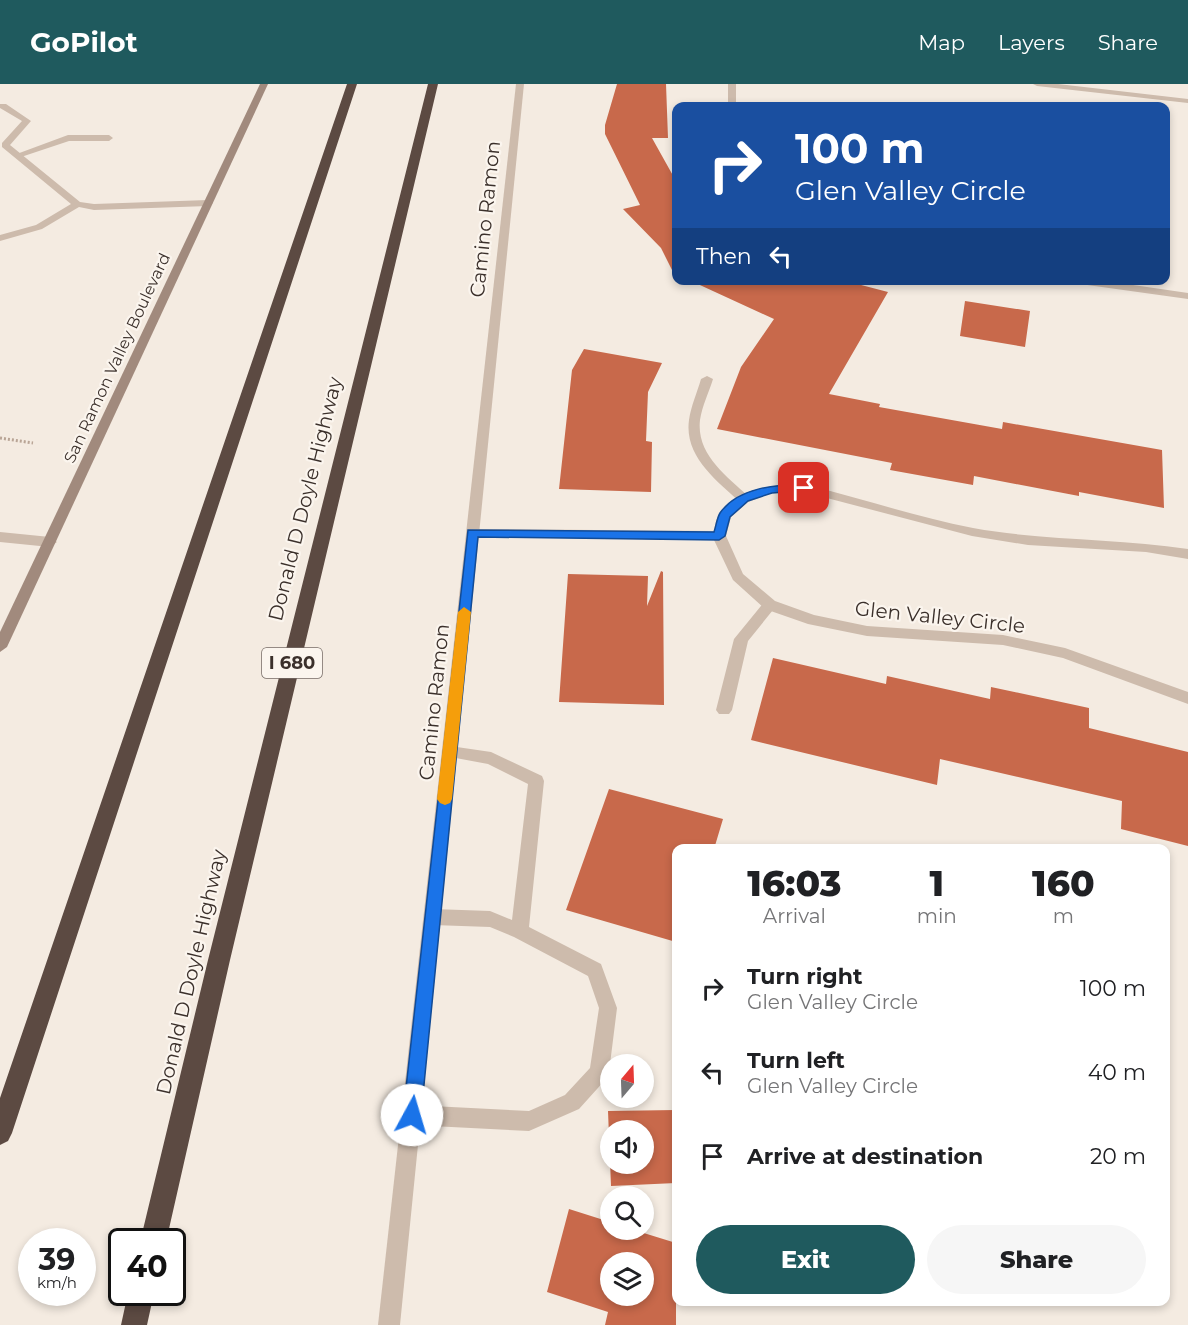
<!DOCTYPE html>
<html lang="en">
<head>
<meta charset="utf-8">
<style>
  body { margin:0; font-family:Montserrat,sans-serif; background:#f6f6f6; color:#202124; height:100vh; display:flex; flex-direction:column; font-size:22px; white-space:nowrap }
  * { box-sizing:border-box; margin:0 }
  p { font-size:20px; color:#757577 }
  .icon { flex:none; width:33px; height:33px; fill:none; stroke:currentColor; stroke-width:2; stroke-linecap:round; stroke-linejoin:round }
  .map { position:relative; flex:1; overflow:hidden }
  .sheet { position:absolute; left:672px; top:760px; width:498px; height:462px; display:flex; flex-direction:column; background:#fff; border-radius:12px; box-shadow:0 3px 9px #0003 }
  .sheet>* { flex:none }
  .top-card { position:absolute; left:672px; top:18px; width:498px; height:183px; border-radius:12px; box-shadow:0 3px 9px #0003; background:#1a4fa0; color:#fff; overflow:hidden }
  .needle { width:39px; rotate:19deg }
  .fabs { position:absolute; left:600px; top:970px; display:grid; gap:12px }
  .fabs a { display:grid; place-items:center; width:54px; height:54px; border-radius:50%; background:#fff; box-shadow:0 3px 9px #0003; font-size:30px }
  .speed { position:absolute; left:18px; top:1144px; display:flex; gap:12px; font-size:30px; font-weight:700; text-align:center }
  .speed>* { display:grid; place-content:center; width:78px; height:78px; border-radius:50%; background:#fff; box-shadow:0 3px 9px #0003; line-height:1 }
  .speed small { font-size:15px; font-weight:400 }
  .speed .limit { border:3px solid #111; border-radius:9px; background:#fff; color:#111 }
  .pin { position:absolute; display:grid; place-items:center; width:51px; height:51px; color:#fff; margin:-26px; border-radius:12px; box-shadow:0 3px 9px #0006 }
  .me { position:absolute; width:66px; margin:-33px; rotate:6deg; stroke-linejoin:round; filter:drop-shadow(0 0 4px #0008) }
  .turn { display:flex; align-items:center; gap:21px; height:126px; padding:0 24px; font-size:27px }
  .turn .icon { width:78px; height:78px; stroke-width:2.5 }
  .turn b { display:block; font-size:42px; line-height:51px }
  .then { display:flex; align-items:center; height:57px; padding:0 24px; background:#0003; gap:12px; font-size:22px }
  .eta { display:flex; justify-content:space-evenly; align-items:center; height:102px; text-align:center }
  .eta b { font-size:36px; font-weight:800; line-height:42px }
  .button { display:flex; gap:12px; margin-top:auto; padding:12px 24px }
  .button a { flex:1; height:69px; border-radius:36px; background:#1f5a5e; color:#fff; font-size:24px; font-weight:800; line-height:69px; text-align:center }
  .button a+a { background:#f6f6f6; color:#202124 }
  ul { padding:0; list-style:none }
  li { display:flex; align-items:center; gap:18px; height:84px; padding:0 24px }
  li div { flex:1 }
  li b { display:block; font-size:22px }
  li em { font-style:normal }
  header { display:flex; align-items:center; gap:36px; box-sizing:border-box; height:84px; padding:0 30px; background:#1f5a5e; color:#fff }
  header strong { font-size:28px }
  nav { display:flex; gap:33px; margin-inline-start:auto; font-size:21px }
  .map>svg:first-child { display:block }
  .building { fill:#c8694b; fill-rule:evenodd }
  .lines { fill:none; stroke-linecap:round; stroke-linejoin:round }
  .path { stroke:#b9a596; stroke-width:3; stroke-dasharray:2 2; stroke-linecap:butt }
  .service { fill:#cdbbac; fill-rule:evenodd }
  .minor { fill:#cdbbac; fill-rule:evenodd }
  .tertiary { fill:#cdbbac; fill-rule:evenodd }
  .secondary { fill:#a18a7d; fill-rule:evenodd }
  .motorway { fill:#5c4a42; fill-rule:evenodd }
  .route { fill:#1a73e8; stroke:#114b97; stroke-width:1.5 }
  .slow { fill:#f59e0b }
  .labels { text-anchor:middle; dominant-baseline:central; stroke-width:4.5; stroke-linejoin:round; paint-order:stroke }
  .far-street-label { font-size:16px; fill:#3b302b; stroke:#fbf5ee }
  .shield { fill:#fbf5ee; stroke:#756b66; stroke-width:1.5 }
  .shield-label { font-size:18px; font-weight:bold; fill:#3b302b }
  .street-label { font-size:20px; fill:#3b302b; stroke:#fbf5ee }
</style>
</head>
<body>
<header>
<strong>GoPilot</strong>
<nav><a>Map</a><a>Layers</a><a>Share</a></nav>
</header>
<div class="map">
<svg width="1188" height="1241" viewBox="0 0 1188 1241">
  <rect width="100%" height="100%" fill="#f4ebe1"/>
  <!-- building -->
  <path class="building" d="M617,0h49l2,54h-16l24,43v97l-15,-30 -38,-39 17,-4 -35,-71v-9z
    M689,196h153l46,12 -59,102 51,10 -1,3 123,22 1,-7 159,28 2,58 -85,-16v4l-105,-20 -1,9 -83,-15 2,-7 -175,-34 24,-62 33,-48z
    M965,217l65,10 -5,36 -65,-11z
    M584,265l78,14 -14,29 -2,49 6,1 -1,50 -92,-3 13,-119z
    M661,487l2,1 1,133 -105,-3 9,-128 80,2 -1,30z
    M773,574l113,26 1,-8 103,23 1,-12 98,21v20l99,24v94l-67,-17 1,-28 -182,-42 -3,26 -186,-45z
    M609,705l114,30 -9,30h-38v93l-110,-32z
    M676,1026v73l-65,3 -3,-75zM610,1047h34v33h-34z
    M569,1125l41,13v8h24l42,13v82h-71l3,-13 -61,-20zM610,1179h34v33h-34z"/>
  <g class="lines">
    <!-- path -->
    <path class="path" d="M0,354l33,5"/>
    <!-- service -->
    <path class="service" d="M68,51h41l4,3 -4,3h-40l-48,16 -7,-2z
      M707,292l6,3c-4,13 -11,27 -13,41 -4,34 26,56 48,76l2,3 -2,3h-8c-24,-22 -56,-46 -51,-82 2,-14 8,-27 12,-41z
      M770,516l7,5 -29,36 -16,69 -3,4h-10l-3,-4 18,-71 31,-38z
      M450,662l41,6 51,24 2,5 -15,146 72,37 16,44 -8,64 -3,7 -27,30 -50,22 -117,-6 -7,-3 -3,-7 3,-7 7,-3 117,6 36,-16 25,-27 9,-60 -11,-32 -74,-39 -24,-10 -57,-2 -6,-2 -3,-6 3,-6 6,-2 57,2 22,9 16,-136 -40,-20 -43,-8 -3,-4 3,-4z"/>
    <!-- minor -->
    <path class="minor" d="M728,0h8v22h-8z
      M1033,0h25l130,15v4l-151,-17z
      M0,20h6l25,17 -21,24 70,57 14,2 114,-4 5,3 -5,3 -114,4 -15,-3 -37,22 -42,12v-6l36,-10 35,-21 -69,-57v-4l20,-22 -22,-13z
      M1068,196h31l89,13v6l-115,-16z
      M804,400c56,14 112,33 169,44 71,13 144,10 215,21v10l-42,-7 -118,-7 -56,-9 -168,-44 -32,1 -24,9 -17,15 -5,19 17,38 32,27 39,14 53,11 136,9 62,13 123,44v12l-125,-46 -60,-13 -136,-9 -59,-12 -43,-15 -32,-29 -19,-40 -241,-3 -7,-4 7,-4 241,2c1,-5 2,-13 6,-18 18,-26 55,-28 84,-29z
      M0,448l50,5 7,5 -7,5 -50,-5z"/>
    <!-- tertiary -->
    <path class="tertiary" d="M516,0h8l-124,1241h-22z"/>
    <!-- secondary -->
    <path class="secondary" d="M260,0h8l-261,563 -7,5v-20z"/>
    <!-- motorway -->
    <path class="motorway" d="M347,0h10l-345,1049 -4,8 -8,4v-47z
      M428,0h10l-208,876 -64,282h-26l68,-282z
      M128,1209h26l-7,32h-26z"/>
  </g>
  <!-- route -->
  <path class="route" d="M804,400l6,4 -2,2 -36,3 -24,8 -18,16 -5,19 -6,4 -241,-3 -57,578 -3,7 -6,2 -7,-2 -2,-7 65,-585 246,2c2,-6 3,-14 6,-19 18,-26 56,-28 84,-29z"/>
  <!-- slow -->
  <path class="slow" d="M464,523l7,5 -19,187 -2,4 -5,2 -5,-2 -3,-4 21,-187z"/>
  <g class="labels">
    <!-- far-street labels -->
    <g class="far-street-label">
      <text transform="translate(117 274) rotate(-65)">San Ramon Valley Boulevard</text>
    </g>
    <!-- shield labels -->
    <rect class="shield" x="262" y="564" width="60" height="30" rx="4.5"/>
    <g class="shield-label">
      <text x="292" y="579">I 680</text>
    </g>
    <!-- street labels -->
    <g class="street-label">
      <text transform="translate(485 135) rotate(-84)">Camino Ramon</text>
      <text transform="translate(305 415) rotate(-76)">Donald D Doyle Highway</text>
      <text transform="translate(940 533) rotate(6)">Glen Valley Circle</text>
      <text transform="translate(434 618) rotate(-84)">Camino Ramon</text>
      <text transform="translate(191 888) rotate(-77)">Donald D Doyle Highway</text>
    </g>
  </g>
</svg>
<div class="fabs">
<a><svg class="needle" viewBox="-14 -14 28 28"><path d="M0-13l5 13h-10z" fill="#e53935"/><path d="M0 13l5-13h-10z" fill="#757577"/></svg></a>
<a><svg class="icon" aria-label="sound" viewBox="0 0 24 24"><path d="M4 9h4l5-4v14l-5-4H4zM17 9q2 3 0 6"/></svg></a>
<a><svg class="icon" aria-label="search" viewBox="0 0 24 24"><circle cx="10" cy="10" r="6"/><path d="M15 15l6 6"/></svg></a>
<a><svg class="icon" aria-label="layers" viewBox="0 0 24 24"><path d="M12 4l9 5-9 5-9-5zM3 14l9 5 9-5"/></svg></a>
</div>
<div class="speed"><div>39<small>km/h</small></div><div class="limit">40</div></div>
<div class="pin" style="left:804px;top:404px;background:#d93025"><svg class="icon" aria-label="arrive" viewBox="0 0 24 24"><path d="M6 21V4h12l-3 4 3 4H6"/></svg></div>
<svg class="me" style="left:412px;top:1031px" viewBox="-20 -20 40 40"><circle r="19" fill="#fff"/><path d="M0-13L10 11 0 6-10 11z" fill="#1a73e8"/></svg>
<div class="top-card">
<div class="turn"><svg class="icon" aria-label="right" viewBox="0 0 24 24"><path d="M7 20v-9h11M14 6l5 5-5 5"/></svg><div><b>100 m</b>Glen Valley Circle</div></div>
<div class="then">Then<svg class="icon" aria-label="left" viewBox="0 0 24 24"><path d="M17 20v-9H6M10 6l-5 5 5 5"/></svg></div>
</div>
<section class="sheet">
<div class="eta">
<div><b>16:03</b><p>Arrival</p></div>
<div><b>1</b><p>min</p></div>
<div><b>160</b><p>m</p></div>
</div>
<ul>
<li><svg class="icon" aria-label="right" viewBox="0 0 24 24"><path d="M7 20v-9h11M14 6l5 5-5 5"/></svg><div><b>Turn right</b><p>Glen Valley Circle</p></div><em>100 m</em></li>
<li><svg class="icon" aria-label="left" viewBox="0 0 24 24"><path d="M17 20v-9H6M10 6l-5 5 5 5"/></svg><div><b>Turn left</b><p>Glen Valley Circle</p></div><em>40 m</em></li>
<li><svg class="icon" aria-label="arrive" viewBox="0 0 24 24"><path d="M6 21V4h12l-3 4 3 4H6"/></svg><div><b>Arrive at destination</b></div><em>20 m</em></li>
</ul>
<div class="button"><a>Exit</a><a>Share</a></div>
</section>
</div>
</body>
</html>
